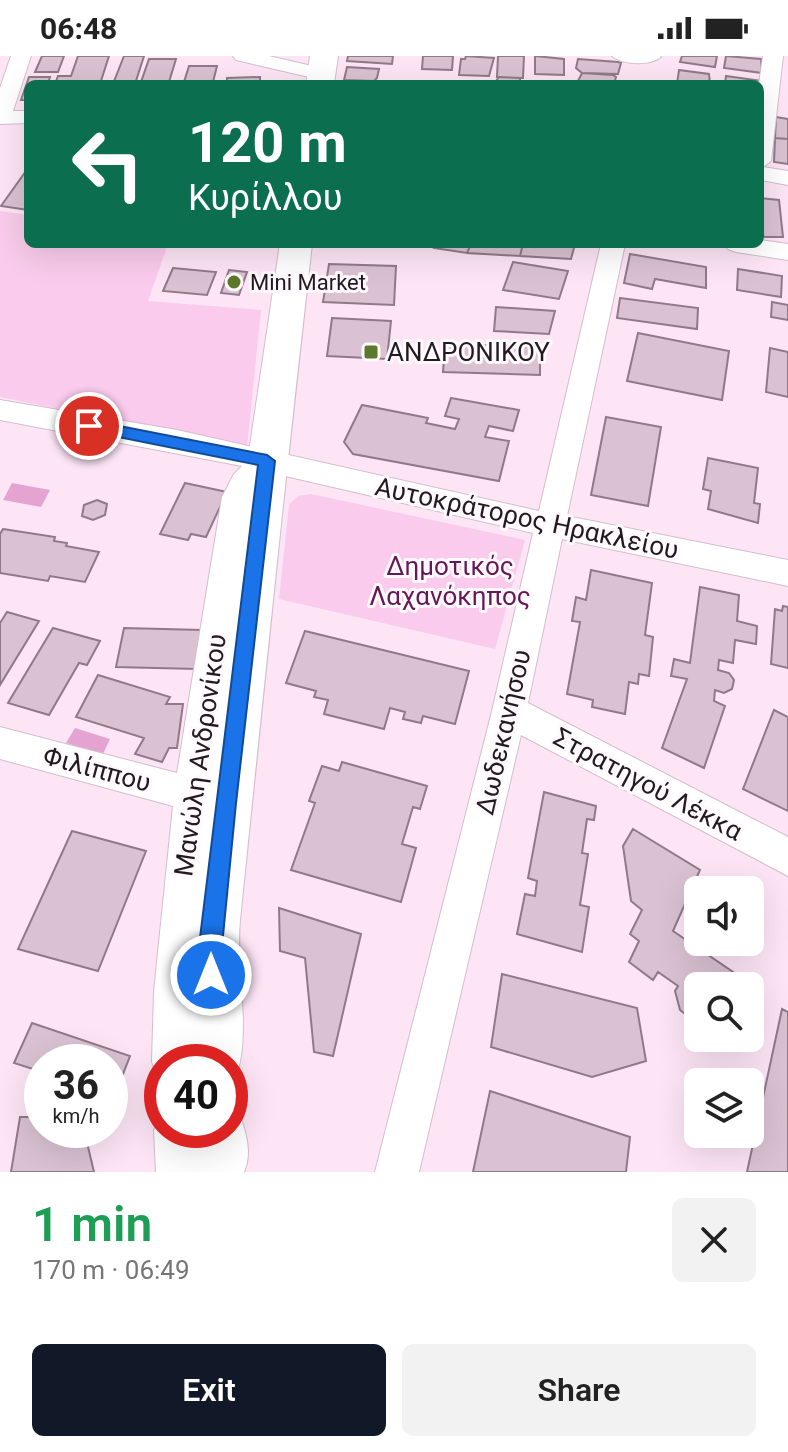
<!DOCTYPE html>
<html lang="en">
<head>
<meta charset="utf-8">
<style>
  body { margin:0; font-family:Roboto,sans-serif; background:#f2f2f2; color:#222; height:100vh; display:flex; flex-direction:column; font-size:30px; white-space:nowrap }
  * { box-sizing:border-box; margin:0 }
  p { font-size:26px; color:#767676 }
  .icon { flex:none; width:44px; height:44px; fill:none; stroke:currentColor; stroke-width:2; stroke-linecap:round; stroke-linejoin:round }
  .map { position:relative; height:1116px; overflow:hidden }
  .panel { display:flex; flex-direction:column; background:#fff; flex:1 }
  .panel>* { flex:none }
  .hud { position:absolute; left:24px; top:24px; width:740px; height:168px; border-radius:12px; box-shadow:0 8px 32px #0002; background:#0b6e4f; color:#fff; overflow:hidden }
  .controls { position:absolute; left:684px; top:820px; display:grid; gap:16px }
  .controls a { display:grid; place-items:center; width:80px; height:80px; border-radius:12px; background:#fff; box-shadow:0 8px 32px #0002; font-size:40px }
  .speed { position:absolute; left:24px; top:988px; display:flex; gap:16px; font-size:40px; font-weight:700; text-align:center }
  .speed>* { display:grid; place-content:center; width:104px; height:104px; border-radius:50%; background:#fff; box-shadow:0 8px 32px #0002; line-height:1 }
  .speed small { font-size:20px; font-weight:400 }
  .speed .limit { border:12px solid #d22; background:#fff; color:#111 }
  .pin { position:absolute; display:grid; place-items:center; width:68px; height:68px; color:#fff; margin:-34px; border:4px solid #fff; border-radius:50%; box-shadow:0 2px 8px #0007 }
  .me { position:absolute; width:88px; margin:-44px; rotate:0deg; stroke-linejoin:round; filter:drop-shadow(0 0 6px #0008) }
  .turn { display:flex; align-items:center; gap:28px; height:168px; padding:0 32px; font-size:36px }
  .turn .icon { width:104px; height:104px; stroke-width:2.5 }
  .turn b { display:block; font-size:56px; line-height:68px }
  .round { display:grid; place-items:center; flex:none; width:84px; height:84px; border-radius:12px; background:#f2f2f2 }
  .overview { display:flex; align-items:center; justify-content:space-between; height:136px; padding:0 32px }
  h1 { font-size:48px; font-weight:600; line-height:60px; color:#1e9e55 }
  .action { display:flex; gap:16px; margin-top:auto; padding:16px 32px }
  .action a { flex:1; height:92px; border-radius:12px; background:#111827; color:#fff; font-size:32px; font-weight:600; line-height:92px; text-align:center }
  .action a+a { background:#f2f2f2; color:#222 }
  .status { display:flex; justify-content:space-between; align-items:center; height:56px; padding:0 40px; background:#fff; direction:ltr }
  .status svg { height:22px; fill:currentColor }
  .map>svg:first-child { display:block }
  .green { fill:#facbec }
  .water { fill:#e5a3d2 }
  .building { fill:#dac2d2; stroke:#907a89; stroke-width:2 }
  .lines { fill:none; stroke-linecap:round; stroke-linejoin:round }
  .street-casing { stroke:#d4bdcd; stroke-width:2 }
  .secondary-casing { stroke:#d4bdcd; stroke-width:2 }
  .street { fill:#fff; fill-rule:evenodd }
  .secondary { fill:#fff; fill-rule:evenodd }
  .route { fill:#1a73e8; stroke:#114b97; stroke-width:2 }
  .poi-dot { fill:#5c782d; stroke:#fef9fc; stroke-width:3 }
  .labels { text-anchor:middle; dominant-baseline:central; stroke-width:6; stroke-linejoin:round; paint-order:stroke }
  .far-poi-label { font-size:22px; fill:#231a20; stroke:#fef9fc; text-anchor:start }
  .poi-label { font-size:26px; fill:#231a20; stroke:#fef9fc; text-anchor:start }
  .street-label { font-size:26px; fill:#231a20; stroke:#fef9fc }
  .park-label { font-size:26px; fill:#641855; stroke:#fef9fc }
</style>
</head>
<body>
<div class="status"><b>06:48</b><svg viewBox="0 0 49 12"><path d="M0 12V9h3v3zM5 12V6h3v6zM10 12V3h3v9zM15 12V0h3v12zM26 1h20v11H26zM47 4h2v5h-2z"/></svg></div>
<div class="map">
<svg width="788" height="1116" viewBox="0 0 788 1116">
  <rect width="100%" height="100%" fill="#fde5f6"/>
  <!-- green -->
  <path class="green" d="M0,155l28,4v29h140l-20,57 113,9 -14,137 -247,-50z
    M311,438l214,46 -30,109 -216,-50 10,-94 9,-9z"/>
  <!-- water -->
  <path class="water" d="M12,427l38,7 -9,17 -38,-7z
    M75,672l35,11 -7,15 -37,-11z"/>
  <!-- building -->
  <path class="building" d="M42,0h22l-6,16h-23z
    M78,0h31l-9,28h-45l3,-8h13z
    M124,0h20l-9,28h-22z
    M348,0h45l-1,8 -45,-3z
    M423,0h30l-1,14 -30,-1z
    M466,0l28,2 -5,18 -30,-1 2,-16h4z
    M498,0h26l-1,22 -26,-1z
    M535,0l29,3v16l-29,-1z
    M682,0h35l-2,11 -35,-5z
    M726,0l35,3 1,14 -38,-5z
    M149,3h27l-7,23h-28z
    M578,3l40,3 3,1 -3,11 -36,-1 -6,-5z
    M189,10h28l-4,16h-29z
    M347,11l32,2 -2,9 -3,3 -30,-1z
    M679,14l30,4 1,10h-33z
    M582,17l31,2 3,2 -2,7h-31l-5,-3z
    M726,20l36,5 -2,3h-35z
    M29,21h21l-2,7h-20v16h-7z
    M260,21v7h-33v-6z
    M499,21l21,1v6h-26z
    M776,61l12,2v20l-13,-1z
    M775,82l13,1v25l-14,-2z
    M26,115l2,39 -27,-4z
    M760,142l19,2 4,37h-19l-4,-11z
    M436,188h35l-4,9 -33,-5z
    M471,188h52l-3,12 -53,-3z
    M523,188h52l-4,15 -51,-3z
    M630,198l76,13v21l-51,-9 -3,10 -28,-6z
    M513,206l55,9 -9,28 -56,-9z
    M329,208l67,2 -2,39 -71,-3z
    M173,212l43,4 -9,23 -44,-4z
    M738,213l44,7 -1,21 -44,-7z
    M229,214l18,2 -8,23 -18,-2z
    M620,242l78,10 -1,21 -80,-11z
    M772,246l16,3v15l-17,-3z
    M496,251l59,4 -6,23 -55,-3z
    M332,262l59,3 -4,38 -60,-3z
    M638,277l91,18 -7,49 -95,-19z
    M445,288l95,3v28l-97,-3z
    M770,292l18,4v45l-22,-5z
    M451,342l68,12 -6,21 -24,-5 -4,11 24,4 -10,40 -146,-27 -9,-12 18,-37 66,13 -2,5 29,6 4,-10 -14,-3z
    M606,361l55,10 -13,79 -57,-11z
    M708,402l50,10 -4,35 6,1 -2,19 -50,-14 3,-18 -8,-2z
    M185,427l42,9 -21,45 -15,-3 -3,6 -28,-6z
    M97,444l10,4 -2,11 -12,5 -11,-4 2,-11z
    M3,473l52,8 -1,4 13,2 -1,3 33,6 -14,30 -35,-6 -2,5 -48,-8v-39z
    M591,514l61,13 -7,52 8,2 -4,39 -10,-2 -1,10 -9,-2 -4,32 -33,-7 1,-7 -26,-6 13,-72 -8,-1 4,-24 10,3z
    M700,531l39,8 -2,26 20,5 -1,18 -21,-4 -2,23 -14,-3 -1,10 11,3 5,7 -2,9 -8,4 -9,-3 -1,11 11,5 -21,62 -42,-20 25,-69 -16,-3 3,-17 16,4z
    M783,550l5,1v61l-17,-4 4,-55 7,2z
    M7,556l32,9 -39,64v-62z
    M53,572l47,13 -13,24 -8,-2 -30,52 -41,-12z
    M124,572l78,2 -6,39 -80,-2z
    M305,575l164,40 -14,53 -32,-8 -2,7 -18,-4 2,-7 -15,-4 -6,21 -60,-15 4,-14 -14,-3 2,-6 -30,-8z
    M98,619l72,22 -4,7h17l-6,44h-8l-7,14 -27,-8 9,-16 -68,-21z
    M774,654l14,7v94l-45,-22z
    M342,706l85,24 -7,23 -7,-2 -11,37 14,4 -15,54 -110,-32 24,-67 -6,-2 13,-35 17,5z
    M544,736l52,14 -2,14 -7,-1 -5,34 6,1 -8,51 9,2 -7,45 -65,-18 8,-40 10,2 2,-15 -9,-3z
    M633,773l67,41 -27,61 60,41 -2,7 9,7h-42v38l-18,-14 -5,-19 3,-5 -20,-14 -5,8 -24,-18 10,-21 -9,-7 12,-24 -11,-9 -8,-55z
    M72,775l74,20 -48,120 -80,-22z
    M279,852l82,26 -28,122 -19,-4 -9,-94 -25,-7z
    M502,918l135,34 9,53 -54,16 -101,-30z
    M782,953l6,3v160h-41z
    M32,967l98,33 -16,41 -4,-1v-34h-68v10l-28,-9z
    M490,1035l140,46 -4,35h-153z
    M20,1061h22v13h42l10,42h-83z"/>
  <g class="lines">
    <defs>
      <path id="street" d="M11,0h20l-18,55h15v12l-28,1v-36z
        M233,0h36l60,14 3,4 -10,6 -86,-20z
        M612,0h48l1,1c-11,9 -38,8 -49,-1z
        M763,0h20l-12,105 -8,6 25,4v14l-28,-5 -1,-96z
        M760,184l28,4v16l-52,-8 -8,-3 -4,-5h36z
        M601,188h24l-58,272 221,44v26l-226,-47 -34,164 260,134v39l-267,-141 -102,437h-44l117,-461 41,-178 -261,-60 -17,16 -3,8c-27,189 -57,374 -58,565h-32v16l-4,-1 -6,-15 2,-71 19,-185 -173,-47v-32l177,46 45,-276 12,-23 8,-8 -242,-46v-20l177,30 362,81z
        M162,1058v16h36l2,42h-44l-2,-42z"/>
      <path id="secondary" d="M310,0h28l-4,28h-28z
        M280,188h32c-26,225 -49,451 -72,676 -5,51 13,117 -6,162l-4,2v-22h-45l-2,-116 60,-454z
        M230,1050l7,3c8,19 16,43 7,63h-54l-4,-42h44z"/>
    </defs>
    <!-- street casing -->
    <use href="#street" class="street-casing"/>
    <!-- secondary casing -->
    <use href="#secondary" class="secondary-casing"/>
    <!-- street -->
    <use href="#street" class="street"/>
    <!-- secondary -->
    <use href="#secondary" class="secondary"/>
  </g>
  <!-- route -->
  <path class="route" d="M89,364l178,35 8,6 -39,342 -14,143 1,29 -4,8 -8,3 -8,-3 -3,-8 -1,-29 59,-481 -175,-35v-9z"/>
  <!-- markers -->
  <g class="poi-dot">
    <circle cx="234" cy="226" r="8"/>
    <rect x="363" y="288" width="16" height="16" rx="4"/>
  </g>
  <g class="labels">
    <!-- far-poi labels -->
    <g class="far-poi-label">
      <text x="250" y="226">Mini Market</text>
    </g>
    <!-- poi labels -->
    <g class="poi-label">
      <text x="387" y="296">ΑΝΔΡΟΝΙΚΟΥ</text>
    </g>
    <!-- street labels -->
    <g class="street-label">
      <text transform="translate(527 462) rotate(12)">Αυτοκράτορος Ηρακλείου</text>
      <text transform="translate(503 676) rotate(-77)">Δωδεκανήσου</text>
      <text transform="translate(200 699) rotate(-82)">Μανώλη Ανδρονίκου</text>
      <text transform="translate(97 713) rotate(15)">Φιλίππου</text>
      <text transform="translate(648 728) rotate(28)">Στρατηγού Λέκκα</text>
    </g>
    <!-- park labels -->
    <g class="park-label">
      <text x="450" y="510">Δημοτικός<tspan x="450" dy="30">Λαχανόκηπος</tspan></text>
    </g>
  </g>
</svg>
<div class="controls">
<a><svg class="icon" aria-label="sound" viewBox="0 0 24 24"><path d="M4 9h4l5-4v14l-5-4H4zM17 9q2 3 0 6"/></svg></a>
<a><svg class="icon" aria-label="search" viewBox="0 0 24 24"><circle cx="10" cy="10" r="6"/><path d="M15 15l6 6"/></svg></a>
<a><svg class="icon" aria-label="layers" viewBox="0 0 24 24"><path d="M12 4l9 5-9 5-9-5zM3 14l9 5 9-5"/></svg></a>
</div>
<div class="speed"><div>36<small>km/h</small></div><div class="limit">40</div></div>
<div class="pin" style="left:89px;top:370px;background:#d93025"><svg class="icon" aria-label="arrive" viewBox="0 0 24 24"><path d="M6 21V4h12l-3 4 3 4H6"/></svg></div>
<svg class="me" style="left:211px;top:919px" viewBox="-20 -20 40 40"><circle r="17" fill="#1a73e8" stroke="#fff" stroke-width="3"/><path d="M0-11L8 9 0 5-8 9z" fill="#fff"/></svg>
<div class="hud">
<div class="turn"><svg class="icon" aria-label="left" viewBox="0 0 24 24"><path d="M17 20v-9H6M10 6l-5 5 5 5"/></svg><div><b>120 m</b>Κυρίλλου</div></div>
</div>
</div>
<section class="panel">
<div class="overview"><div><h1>1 min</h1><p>170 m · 06:49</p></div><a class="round"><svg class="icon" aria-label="close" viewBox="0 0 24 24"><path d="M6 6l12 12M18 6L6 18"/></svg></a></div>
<div class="action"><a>Exit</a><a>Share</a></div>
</section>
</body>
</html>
